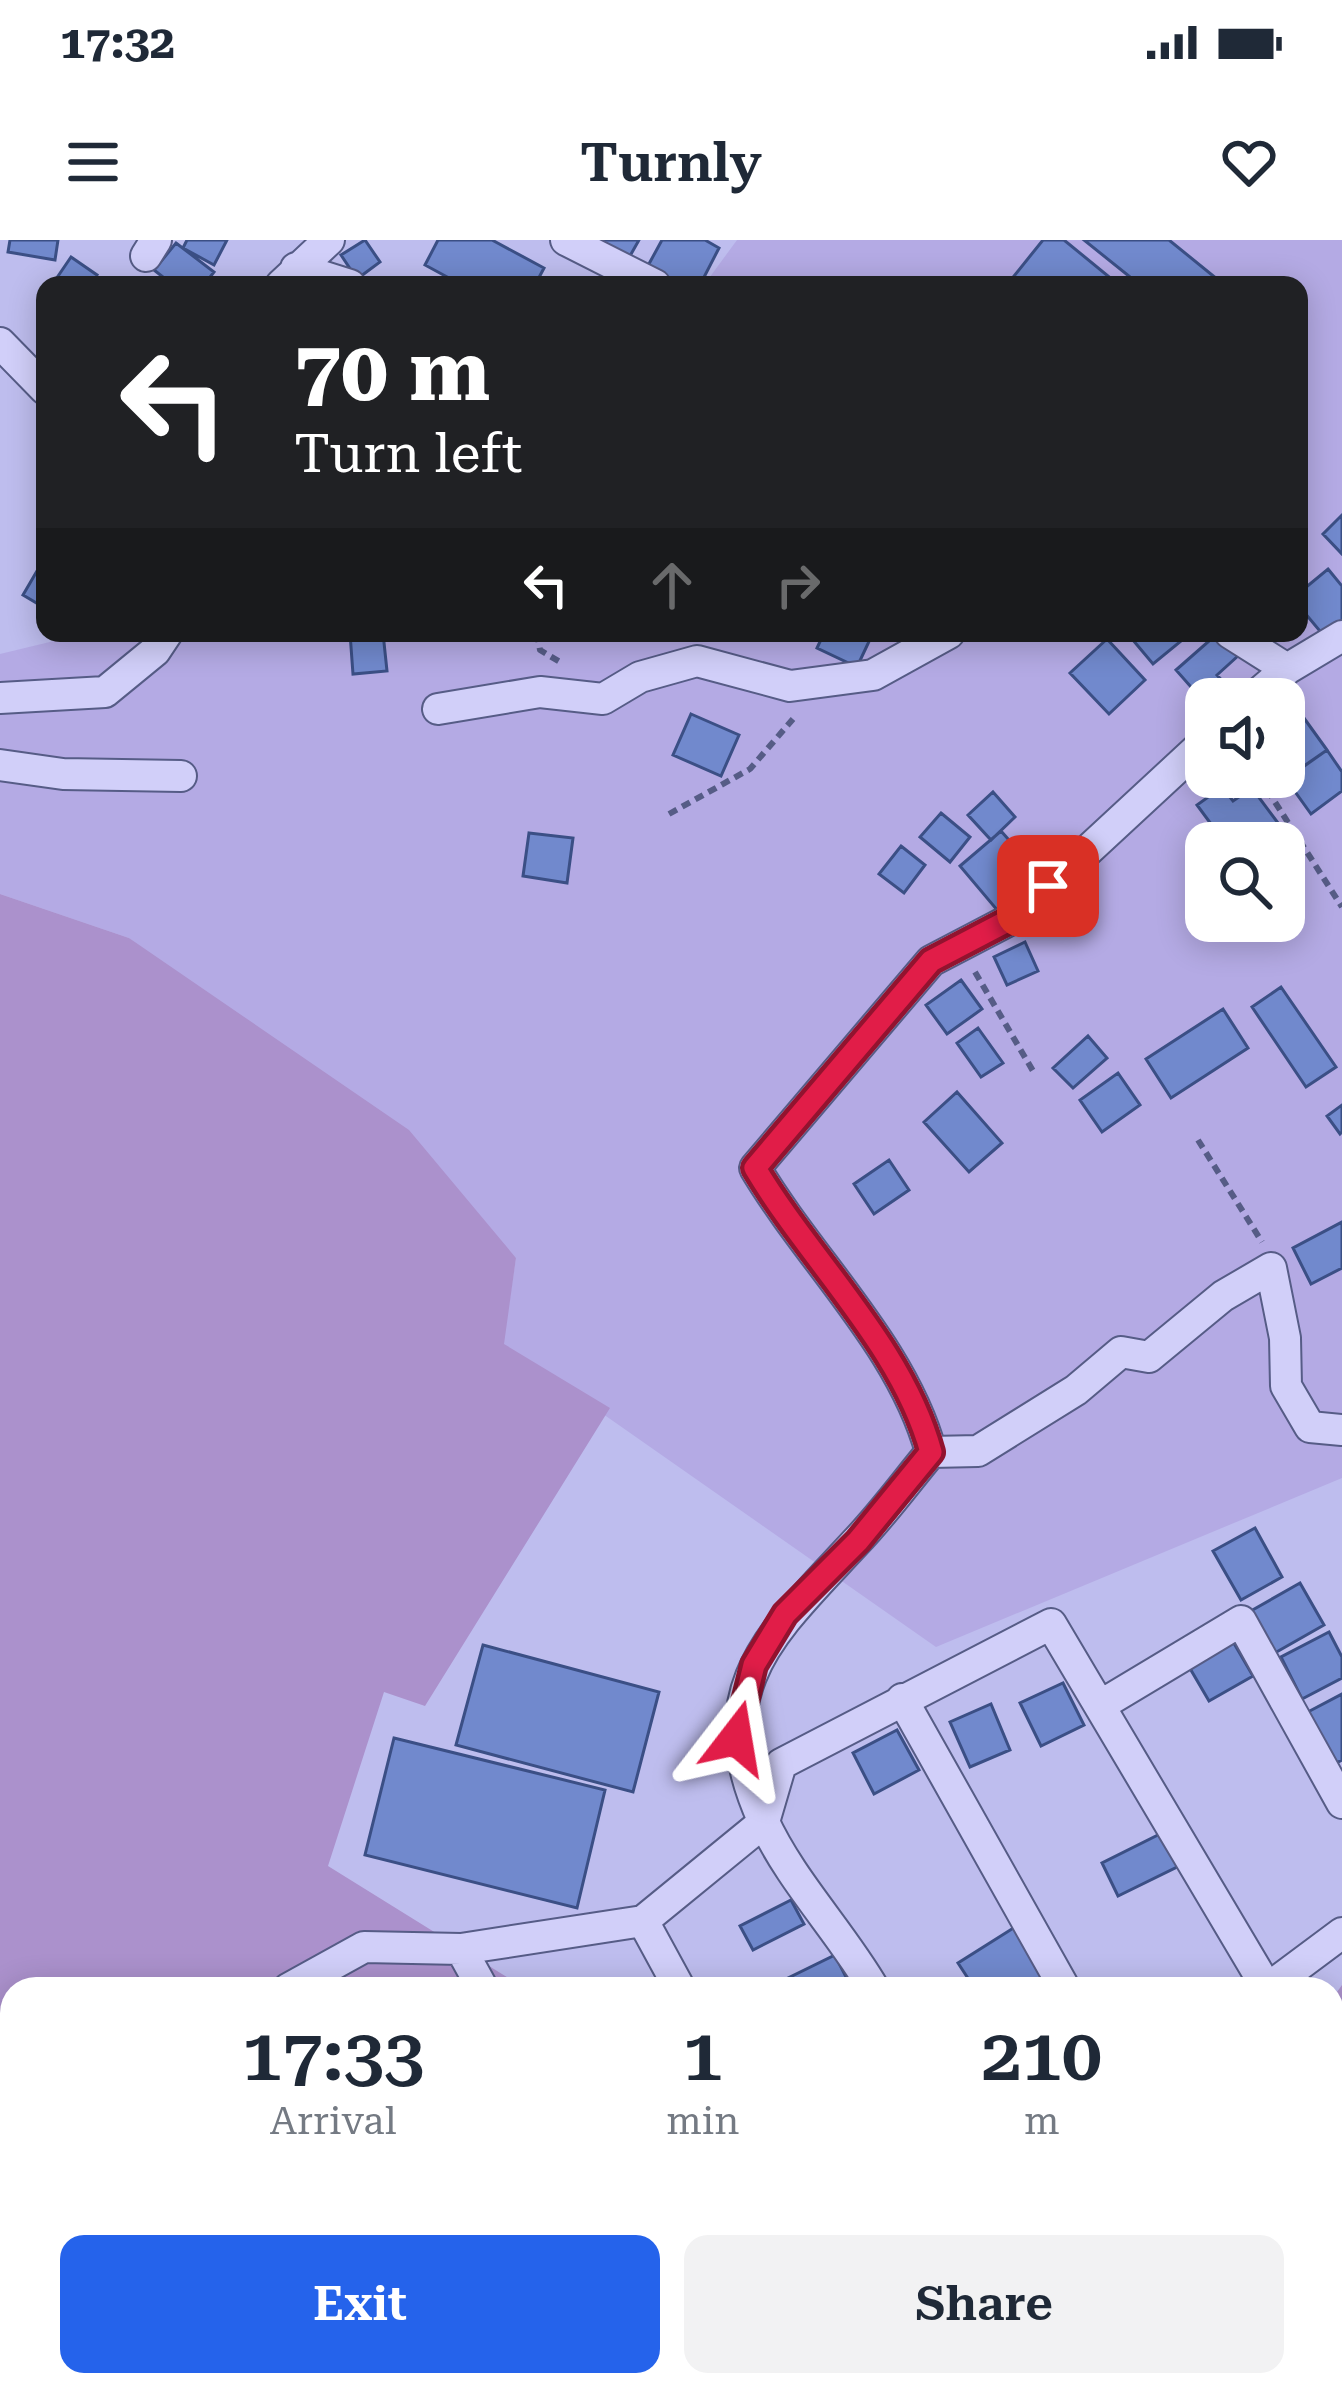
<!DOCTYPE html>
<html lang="en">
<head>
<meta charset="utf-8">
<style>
  body { margin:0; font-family:"Roboto Serif",serif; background:#f2f2f3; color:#1f2937; height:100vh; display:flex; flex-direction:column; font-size:45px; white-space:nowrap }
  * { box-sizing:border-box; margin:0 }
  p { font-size:39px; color:#747a83 }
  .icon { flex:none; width:66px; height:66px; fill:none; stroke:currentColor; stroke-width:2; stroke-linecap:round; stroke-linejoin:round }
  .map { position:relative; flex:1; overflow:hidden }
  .drawer { position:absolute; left:0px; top:1737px; width:1344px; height:420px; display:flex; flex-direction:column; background:#fff; border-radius:36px 36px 0 0; box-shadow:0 6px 30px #0003 }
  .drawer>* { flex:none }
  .top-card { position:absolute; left:36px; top:36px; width:1272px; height:366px; border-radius:24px; box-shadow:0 6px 30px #0003; background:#202124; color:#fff; overflow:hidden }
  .fabs { position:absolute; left:1185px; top:438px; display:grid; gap:24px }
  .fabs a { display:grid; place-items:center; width:120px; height:120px; border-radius:24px; background:#fff; box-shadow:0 6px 30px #0003; font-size:60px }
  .pin { position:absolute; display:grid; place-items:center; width:102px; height:102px; color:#fff; margin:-51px; border-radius:24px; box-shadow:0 6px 18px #0006 }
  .me { position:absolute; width:132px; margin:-66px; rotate:14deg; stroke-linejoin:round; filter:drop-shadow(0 0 9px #0008) }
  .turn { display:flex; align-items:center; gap:42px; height:252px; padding:0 60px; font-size:54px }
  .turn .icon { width:156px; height:156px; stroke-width:2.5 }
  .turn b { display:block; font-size:84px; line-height:102px }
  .lanes { display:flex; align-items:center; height:114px; padding:0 60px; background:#0003; justify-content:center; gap:60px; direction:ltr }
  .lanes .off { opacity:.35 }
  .eta { display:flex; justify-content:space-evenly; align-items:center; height:204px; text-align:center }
  .eta b { font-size:72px; font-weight:600; line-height:84px }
  .button { display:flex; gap:24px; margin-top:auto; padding:24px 60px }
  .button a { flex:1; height:138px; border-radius:24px; background:#2563eb; color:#fff; font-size:48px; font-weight:600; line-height:138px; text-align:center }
  .button a+a { background:#f2f2f3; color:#1f2937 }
  .status { display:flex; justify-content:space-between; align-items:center; height:84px; padding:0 60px; background:#fff; direction:ltr }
  .status svg { height:33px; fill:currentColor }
  header { display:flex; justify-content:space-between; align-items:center; height:156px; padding:0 60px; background:#fff; font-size:54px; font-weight:600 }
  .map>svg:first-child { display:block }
  .farmland { fill:#b4aae4; fill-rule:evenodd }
  .green { fill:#ab91cc }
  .building { fill:#7189cd; stroke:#3b4f85; stroke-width:3 }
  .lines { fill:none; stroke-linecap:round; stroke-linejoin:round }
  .street-casing { stroke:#565c86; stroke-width:34 }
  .path { stroke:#565c86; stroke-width:6; stroke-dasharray:9 6; stroke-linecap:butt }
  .street { stroke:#d1cff9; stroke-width:30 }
  .route-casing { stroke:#92132f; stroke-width:30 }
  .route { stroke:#e11d48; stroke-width:21 }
</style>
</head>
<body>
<div class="status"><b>17:32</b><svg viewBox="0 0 49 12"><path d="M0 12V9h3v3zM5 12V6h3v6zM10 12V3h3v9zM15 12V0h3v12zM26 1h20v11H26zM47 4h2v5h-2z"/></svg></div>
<header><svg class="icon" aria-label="menu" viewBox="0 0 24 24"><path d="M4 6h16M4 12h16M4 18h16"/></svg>Turnly<svg class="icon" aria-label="heart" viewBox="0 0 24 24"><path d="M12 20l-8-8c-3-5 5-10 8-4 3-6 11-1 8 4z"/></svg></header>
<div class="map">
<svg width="1342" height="2157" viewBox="0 0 1342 2157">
  <rect width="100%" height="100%" fill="#bebdee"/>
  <!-- farmland -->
  <path class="farmland" d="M737,0h605v1238l-406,169 -433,-303 13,-86 -387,-320 -129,-44v-240l87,-21h1212v-348h-595zM1206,459h78v78h-78zM1206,603h78v78h-78z"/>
  <!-- green -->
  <path class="green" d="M0,654l129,44 280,192 107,128 -12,86 106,64 -185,298 -41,-14 -56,174 198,123h-514v396h587l-20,12h-579z
    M1342,1745v234l-10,12v-232z
    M610,2145h592l-10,12h-603z"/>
  <!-- building -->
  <path class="building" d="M10,0h48l-3,20 -47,-8z
    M187,0h40l-13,25 -31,-17z
    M365,0l15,22 -23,17 -16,-24z
    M438,0h54l52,28 -9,17h-73l-37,-20z
    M584,0h55l-13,23z
    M662,0h43l14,8 -19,37h-34l-22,-12z
    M1043,0h21l55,45h-94l-11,-9z
    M1084,0h85l48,39 -5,6h-72z
    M176,3l38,29 -10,13h-31l-19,-15z
    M71,17l26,18 -7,10h-38z
    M1342,275v39l-19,-20z
    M44,319l1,1v48l-22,-13z
    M1328,329l14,17v35l-18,15 -25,-30v-13z
    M350,393h33l4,38 -34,3z
    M824,393h49l-16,34 -40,-19z
    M1127,393h55l4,4 -33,27z
    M1218,393l21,22 -22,20 20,22 -31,2v5l-30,-34z
    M1107,399l38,41 -36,34 -39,-41z
    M1296,467l31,43 -49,34 -5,-7h11v-61z
    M691,474l48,21 -18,41 -48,-21z
    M1327,510l15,22v19l-31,23 -25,-35z
    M1222,547l11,14 19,-13 26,35 -27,20h-26l-28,-38z
    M993,552l22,25 -24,23 -23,-25z
    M941,573l29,24 -20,25 -30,-25z
    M1001,591l44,50 -42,36 -43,-51z
    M529,593l44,5 -6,45 -44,-7z
    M901,606l24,19 -21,28 -25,-19z
    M1284,606l19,26 -19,14z
    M1025,702l13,29 -31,14 -13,-28z
    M961,740l21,29 -35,25 -21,-29z
    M1281,747l55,80 -30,20 -54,-80z
    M1223,769l25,39 -77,50 -25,-39z
    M978,788l25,35 -22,14 -24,-34z
    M1088,796l19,22 -34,30 -20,-20z
    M1118,833l22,32 -38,27 -22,-32z
    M957,852l45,51 -33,29 -45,-50z
    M1342,865v27l-2,2 -13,-18z
    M889,920l20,30 -35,24 -20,-30z
    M1342,982v46l-31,16 -18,-36z
    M1255,1288l27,49 -41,23 -28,-49z
    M1300,1343l24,42 -51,29 -24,-42z
    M1329,1392l13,25v21l-40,21 -21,-42z
    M1232,1400l21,36 -44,25 -21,-36z
    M483,1405l176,47 -26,100 -177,-47z
    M1063,1443l21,42 -43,21 -21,-43z
    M1342,1454v66l-10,5 -28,-51z
    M991,1464l19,46 -40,17 -20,-45z
    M897,1490l22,40 -45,24 -21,-41z
    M394,1498l211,52 -28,118 -212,-53z
    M1162,1593l17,33 -61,30 -16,-33z
    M791,1660l13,24 -51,26 -13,-24z
    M1015,1687l39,62h-79l-17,-26z
    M835,1715l17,34h-69l-3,-7z
    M1339,2091l3,4v50l-10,-14v-35z"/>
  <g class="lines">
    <defs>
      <path id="street" d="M566,0l89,45
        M146,16l10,-16
        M296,28l54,17
        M281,45l48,-45
        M0,103l45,46
        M1230,393l57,36
        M0,458l105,-6 50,-41 12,-18
        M1252,459l35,-30 55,-33
        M438,469l102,-17 63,7 37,-22 57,-16 93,25 83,-11 76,-42
        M0,525l63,9 118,2
        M931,1212c-29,-106 -120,-190 -176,-284l176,-207 86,-45 189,-175
        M902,1459l163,290
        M1101,1465l140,-84 101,182
        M643,1681l37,68
        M461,1709l22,40
        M288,1749l76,-42 97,2 182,-28 121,-99 17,-58 270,-140 216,364
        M874,1749c-33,-57 -84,-109 -111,-169 -59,-131 8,-186 92,-277 27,-28 51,-61 76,-91l47,-1 98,-61 45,-38 28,5 74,-61 48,-28 14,70 1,48 24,41 32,3
        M1267,1749l75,-56
        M1332,1997l10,-12
        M0,2054l12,-18
        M126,2145l7,12
        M326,2145l7,12
        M522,2157l21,-12
        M1212,2157l13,-12"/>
    </defs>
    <!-- street casing -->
    <use href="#street" class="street-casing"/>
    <!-- path -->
    <path class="path" d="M537,393l3,17 20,12
      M1259,537l83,130
      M669,574l81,-45 43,-50
      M975,732l58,99
      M1198,900l64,102"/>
    <!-- street -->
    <use href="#street" class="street"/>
  </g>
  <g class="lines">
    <defs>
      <path id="route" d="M736,1498l18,-73 31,-51 73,-73 73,-89c-29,-106 -120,-190 -176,-284l176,-207 86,-45 31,-30"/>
    </defs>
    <!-- route casing -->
    <use href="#route" class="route-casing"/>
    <!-- route -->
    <use href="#route" class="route"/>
  </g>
</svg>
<div class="fabs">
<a><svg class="icon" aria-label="sound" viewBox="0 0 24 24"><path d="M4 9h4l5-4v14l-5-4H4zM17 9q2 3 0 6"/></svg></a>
<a><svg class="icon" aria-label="search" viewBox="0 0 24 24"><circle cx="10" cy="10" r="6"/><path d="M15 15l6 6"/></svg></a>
</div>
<div class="pin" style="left:1048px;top:646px;background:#d93025"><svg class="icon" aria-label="arrive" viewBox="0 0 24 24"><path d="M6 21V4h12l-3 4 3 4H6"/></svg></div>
<svg class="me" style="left:736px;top:1498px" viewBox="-20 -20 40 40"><path d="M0-17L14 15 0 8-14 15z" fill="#e11d48" stroke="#fff" stroke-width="4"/></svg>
<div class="top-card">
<div class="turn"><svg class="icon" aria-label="left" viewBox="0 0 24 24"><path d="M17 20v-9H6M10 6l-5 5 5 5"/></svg><div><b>70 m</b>Turn left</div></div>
<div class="lanes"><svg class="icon" aria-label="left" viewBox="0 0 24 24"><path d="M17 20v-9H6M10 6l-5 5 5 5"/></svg><svg class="icon off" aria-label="ahead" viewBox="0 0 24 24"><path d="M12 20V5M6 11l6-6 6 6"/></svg><svg class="icon off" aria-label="right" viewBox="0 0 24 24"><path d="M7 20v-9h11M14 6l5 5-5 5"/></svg></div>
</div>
<section class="drawer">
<div class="eta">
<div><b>17:33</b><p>Arrival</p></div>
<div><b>1</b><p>min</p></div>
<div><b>210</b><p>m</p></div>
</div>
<div class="button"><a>Exit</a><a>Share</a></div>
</section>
</div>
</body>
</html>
